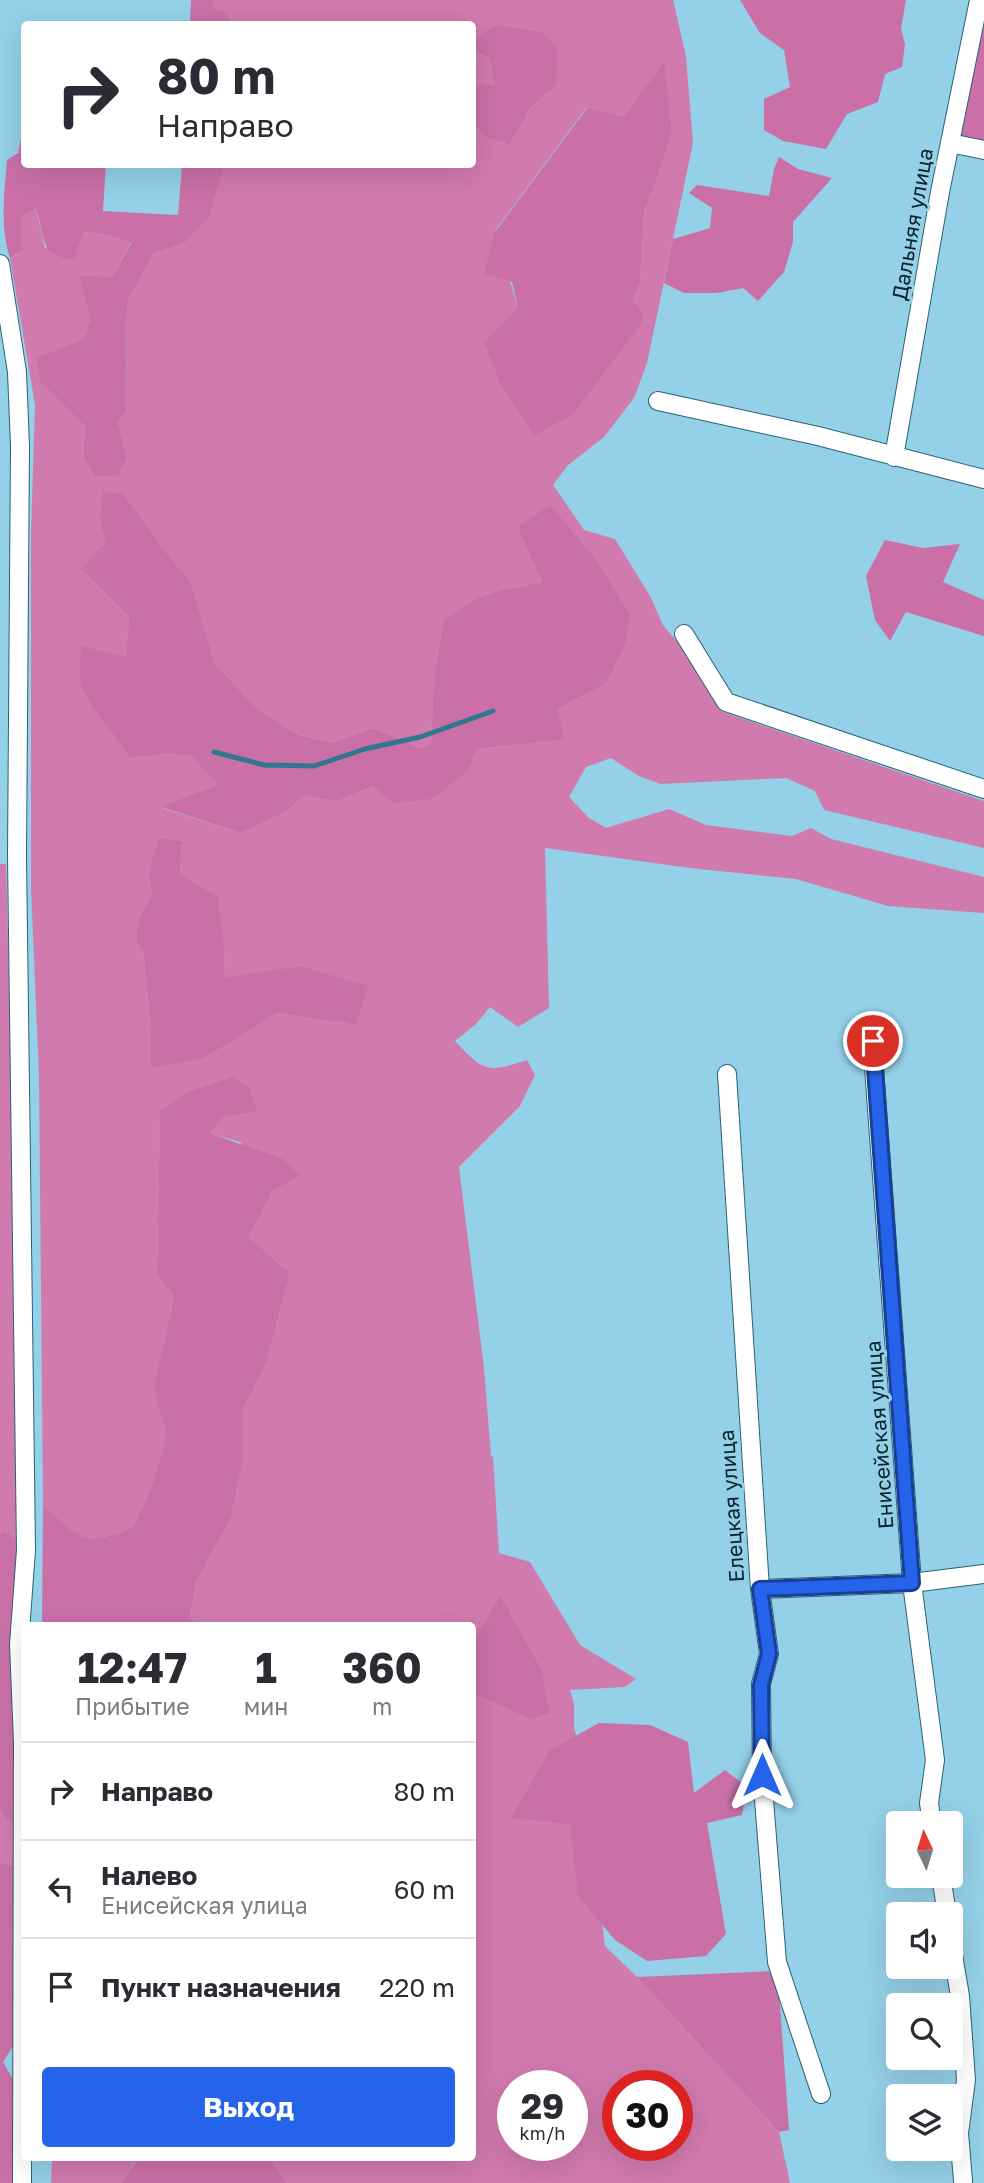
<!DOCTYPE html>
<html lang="ru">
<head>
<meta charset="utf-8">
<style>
  body { margin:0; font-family:"Golos Text",sans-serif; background:#f2f2f3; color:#2b2b33; height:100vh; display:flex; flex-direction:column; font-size:26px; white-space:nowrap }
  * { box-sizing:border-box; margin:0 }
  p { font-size:23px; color:#7c7c81 }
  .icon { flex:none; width:38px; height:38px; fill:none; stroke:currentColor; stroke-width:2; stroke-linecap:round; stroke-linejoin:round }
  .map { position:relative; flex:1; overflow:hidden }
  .panel { position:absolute; left:21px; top:1622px; width:455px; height:539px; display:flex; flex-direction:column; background:#fff; border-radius:7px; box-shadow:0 7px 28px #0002 }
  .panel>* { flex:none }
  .hud { position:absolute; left:21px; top:21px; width:455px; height:147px; border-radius:7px; box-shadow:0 7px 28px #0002; background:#fff; color:#2b2b33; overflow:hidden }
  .needle { width:46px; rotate:356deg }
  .fabs { position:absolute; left:886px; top:1811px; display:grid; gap:14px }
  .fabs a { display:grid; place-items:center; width:77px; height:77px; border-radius:7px; background:#fff; box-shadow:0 7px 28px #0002; font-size:35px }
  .speed { position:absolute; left:497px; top:2070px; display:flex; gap:14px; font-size:35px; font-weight:700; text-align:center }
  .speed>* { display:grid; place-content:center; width:91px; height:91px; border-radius:50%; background:#fff; box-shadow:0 7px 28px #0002; line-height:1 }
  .speed small { font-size:18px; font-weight:400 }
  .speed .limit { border:10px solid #d22; background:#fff; color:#111 }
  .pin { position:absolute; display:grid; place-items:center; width:60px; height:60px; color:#fff; margin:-30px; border:4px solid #fff; border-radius:50%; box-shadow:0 2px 7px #0007 }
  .me { position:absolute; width:77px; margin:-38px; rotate:0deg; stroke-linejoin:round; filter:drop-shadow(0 0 5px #0008) }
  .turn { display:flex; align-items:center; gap:24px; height:147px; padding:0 21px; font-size:32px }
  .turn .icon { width:91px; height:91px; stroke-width:2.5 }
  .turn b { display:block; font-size:49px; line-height:60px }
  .eta { display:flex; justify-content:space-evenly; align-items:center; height:119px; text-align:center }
  .eta b { font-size:42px; font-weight:700; line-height:49px }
  .action { display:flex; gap:14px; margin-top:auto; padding:14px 21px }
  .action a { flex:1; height:80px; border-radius:7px; background:#2563eb; color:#fff; font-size:28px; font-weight:700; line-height:80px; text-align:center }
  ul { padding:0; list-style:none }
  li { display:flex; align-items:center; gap:21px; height:98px; padding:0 21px; border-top:2px solid #e1e1e2 }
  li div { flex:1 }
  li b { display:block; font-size:26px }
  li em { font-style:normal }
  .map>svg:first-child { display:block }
  .green { fill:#d17aae; fill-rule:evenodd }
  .forest { fill:#ca70a7 }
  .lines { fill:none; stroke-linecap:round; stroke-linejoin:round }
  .stream { stroke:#31778f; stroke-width:5 }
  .minor-casing { stroke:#286377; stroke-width:20 }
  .minor { stroke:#fff; stroke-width:18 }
  .route-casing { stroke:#184099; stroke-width:18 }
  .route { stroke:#2563eb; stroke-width:12 }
  .labels { text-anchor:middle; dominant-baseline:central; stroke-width:6; stroke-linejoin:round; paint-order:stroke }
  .street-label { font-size:21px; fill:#0a232c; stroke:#94d0e7 }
</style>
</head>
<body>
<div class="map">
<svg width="984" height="2183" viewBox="0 0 984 2183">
  <rect width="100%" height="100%" fill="#94d0e7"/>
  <!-- green -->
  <path class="green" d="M214,0h459l13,56 7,87 -46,220 -13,35 -30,39 -37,29 -14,19 31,45 31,9 35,57 13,29 21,25 18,26 18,35 264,90v47l-160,-38 -9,-19 -29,-13 -125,6 -22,-8 -28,-18 -25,9 -17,30 20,21 17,10 63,-19 37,16 86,11 19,-8 20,11 153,38v36l-96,-7 -92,-27 -106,-11 -145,-20 4,160 -31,19 -28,-20 -14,17 -21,17c29,31 32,32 72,19l8,15 -15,31 -61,61 25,201 7,88 2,1 6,96 31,9 50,83 56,34 -11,8 -55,3 4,14v24l9,33 22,185 32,31 142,155 11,51h-504l-16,-25h202v-532h-272l-10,-9 6,-35 35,-64 11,-53v-54l24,-46 24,-92 -41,-36 24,-47 -33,-48 -32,-9 16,-17 -64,-3 -3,161 17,22 -21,92 13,47 -14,51 -19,41c-50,21 -54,13 -90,-23l-4,-427 -8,-189v-354l4,-129 -25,-147 13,-8 -2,-33 15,-8 9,39 37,-16 24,3 26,6 -20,36h-31l9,43 -7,20 -42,43 44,44 -2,28 44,1 -9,-33 8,-11 1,-109 27,-50 31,-10 25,-27 15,-51 247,-1 1,-41 12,14 25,8 19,-35 27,-25 -62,-60 -21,14 -1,-15h-238l-8,-13 -13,-3zM663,64l9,67 -13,42 -15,40 -4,71 -7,16 -115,8 -23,-77 91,-123 38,8zM103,493l19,1 43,57 26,31 24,81 39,43 43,28 34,9 43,-15 46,20 11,-4 3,-71 10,-54 33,-21 24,-8 42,-8 61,103 -46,24 5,31 -87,9 -103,37 -37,16 -33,-7 -15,16 -47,22 -79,-25 55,-23 -26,-29 -25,-2 -37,4 -8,-15 -20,-25 25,-60 3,-41 -47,-47 24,-28zM158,837l24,4 -2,34 44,72 1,32 74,-13 57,59 -79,-12 -35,20 -91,34 -1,-46 -7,-70 -7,-9 2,-22 14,-25 -4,-21zM513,2086h59v60h-59zM618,2086h59v60h-59z
    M472,51l18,7 4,28 -21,-2z
    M0,864h6l13,505 -2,170 -13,-8 -4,4z
    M0,1809l6,10 13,10 1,38 -20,-4z
    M52,2158h84l1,2 -17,23h-69z"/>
  <!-- forest -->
  <path class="forest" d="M191,0h23l-1,8 13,3 8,13h-44z
    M740,0h166l-5,29 4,15 -3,23 -17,7 -7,28 -31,12 -21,35 -43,-8 -19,-11v-31l26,-12 -6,-37 -24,-17z
    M984,12v131l-24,-5z
    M494,25l49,7 15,15 -2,38 -27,25 -19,35 -25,-8 -12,-14v-39l21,1 -4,-27 -17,-7v-12z
    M664,62l8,69 -13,42 -15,40 -4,71 -7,16 10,13 -2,11 -68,90 -38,21 -34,-50 -17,-43 34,-34 -6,-26 -28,-9 11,-41 92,-124 37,8z
    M24,123v41l82,1 -3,46 75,4 4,-50h43l-15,51 -25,27 -31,10 -27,50 -1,109 -8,11 9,33 -9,20h-23l-12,-21 2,-28 -44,-44 -5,-25 47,-18 7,-20 -10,-44 32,1 20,-35 -26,-7 -23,-3 -9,27c-35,-1 -29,-24 -38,-50l-15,8 2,33 -13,8c-10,-31 -6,-65 -3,-98l11,-7z
    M779,157l19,12 34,9 -39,44v20l-9,30 -26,29 -15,-13 -26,5h-33l-20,-10 9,-44 37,-11 2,-20 -23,-15 8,-8 72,11 5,-27z
    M103,492l20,2 42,57 26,31 24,81 39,43 43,28 34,9 43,-15 46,20 11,-4 3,-71 10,-54 33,-21 24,-8 41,-8 -24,-55 32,-22 43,51 37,58 -4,30 -22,41 -46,24 6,31 -88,9 -8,22 -37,28 -37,4 -21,-17 -37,16 -33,-7 -15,16 -47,22 -80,-26 56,-22 -26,-29 -25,-2 -37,4c-12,-24 -39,-48 -47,-72 -4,-11 -1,-28 -1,-40l45,11 3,-40 -48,-48 25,-27 -6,-21z
    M885,540l38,8 37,-4 -17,38 41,18v36l-78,-24 -16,29 -15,-21 -9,-44z
    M158,837l24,4 -2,34 38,22 6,50 1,31 74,-12 70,20 -13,39 -79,-12 -75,46 -51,9 -1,-47 -7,-70 -7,-9 2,-22 14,-25 -4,-21z
    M232,1077l17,11 8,24 -33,4 -15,17 74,26 17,17 -27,14 -24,47 41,36 -24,92 -24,46v54l-11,53 -35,64 -6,35 10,9h-158l1,-122c36,35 40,44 90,23l19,-41 14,-51 -13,-47 21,-92 -17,-21 3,-163 26,-19z
    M4,1531l13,8 -6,108 8,182 -13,-10 -6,-10v-274z
    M500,1596l41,73 9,44 -19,6 -58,-26v-51z
    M599,1723l51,2 38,17 6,51 31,-23 22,17 -5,28 -35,8 19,111 -20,22 -59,5 -32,-21 -37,-44 -8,-72 -59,-6 39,-68z
    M0,1863l20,4 -7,179 -10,16 12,21v100h-15z
    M773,1971l5,6 11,153 -10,2 -142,-155z
    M136,2158h134l16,25h-166l17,-22z"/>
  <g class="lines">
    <!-- stream -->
    <path class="stream" d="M214,752l50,13 50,1 51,-17 55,-12 73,-26"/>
    <defs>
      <path id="minor" d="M950,143l34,7
        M0,264l17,108 3,74 -3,410 9,694 -7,95 4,97 -1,441
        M658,401l160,35 166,43
        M894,457l46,-265 39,-192
        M684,634l42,68 258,87
        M872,1041l40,542 23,177 -6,43 3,21
        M727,1074l33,515 9,65 -8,30 1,91 15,187 44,132
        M760,1589l152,-6 72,-9
        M941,1876l6,38
        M950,1937l10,59 6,84 -7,53 4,48"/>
    </defs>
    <!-- minor casing -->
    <use href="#minor" class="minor-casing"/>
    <!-- minor -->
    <use href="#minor" class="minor"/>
  </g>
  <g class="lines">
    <defs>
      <path id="route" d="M762,1775l-1,-90 8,-31 -9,-65 152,-6 -39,-542"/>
    </defs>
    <!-- route casing -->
    <use href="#route" class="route-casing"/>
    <!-- route -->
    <use href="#route" class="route"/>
  </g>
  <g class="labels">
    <!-- street labels -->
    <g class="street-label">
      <text transform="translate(912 224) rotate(-80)">Дальняя улица</text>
      <text transform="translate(879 1435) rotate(-94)">Енисейская улица</text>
      <text transform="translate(731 1506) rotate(-94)">Елецкая улица</text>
    </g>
  </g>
</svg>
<div class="fabs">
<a><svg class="needle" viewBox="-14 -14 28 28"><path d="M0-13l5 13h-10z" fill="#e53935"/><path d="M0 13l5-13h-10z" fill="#7c7c81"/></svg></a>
<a><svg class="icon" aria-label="sound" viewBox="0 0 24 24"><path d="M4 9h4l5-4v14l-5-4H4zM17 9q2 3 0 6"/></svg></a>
<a><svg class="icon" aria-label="search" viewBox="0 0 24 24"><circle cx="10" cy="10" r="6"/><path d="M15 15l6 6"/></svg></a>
<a><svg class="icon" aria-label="layers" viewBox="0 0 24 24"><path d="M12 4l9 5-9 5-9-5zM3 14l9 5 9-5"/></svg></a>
</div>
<div class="speed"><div>29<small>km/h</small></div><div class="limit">30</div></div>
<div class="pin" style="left:873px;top:1041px;background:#d93025"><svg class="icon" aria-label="arrive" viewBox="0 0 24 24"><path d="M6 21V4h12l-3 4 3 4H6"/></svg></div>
<svg class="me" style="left:762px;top:1775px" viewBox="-20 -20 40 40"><path d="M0-17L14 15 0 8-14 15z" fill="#2563eb" stroke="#fff" stroke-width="4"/></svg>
<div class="hud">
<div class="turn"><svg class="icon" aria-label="right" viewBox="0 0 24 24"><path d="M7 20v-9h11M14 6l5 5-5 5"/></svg><div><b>80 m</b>Направо</div></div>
</div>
<section class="panel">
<div class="eta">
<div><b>12:47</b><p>Прибытие</p></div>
<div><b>1</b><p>мин</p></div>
<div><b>360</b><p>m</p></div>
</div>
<ul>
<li><svg class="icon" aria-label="right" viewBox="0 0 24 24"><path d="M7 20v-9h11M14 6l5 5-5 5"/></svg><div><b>Направо</b></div><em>80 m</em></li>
<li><svg class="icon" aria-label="left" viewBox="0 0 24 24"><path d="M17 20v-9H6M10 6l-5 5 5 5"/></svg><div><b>Налево</b><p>Енисейская улица</p></div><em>60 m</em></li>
<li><svg class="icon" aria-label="arrive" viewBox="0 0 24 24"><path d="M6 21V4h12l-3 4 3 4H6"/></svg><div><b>Пункт назначения</b></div><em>220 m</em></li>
</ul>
<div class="action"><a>Выход</a></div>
</section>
</div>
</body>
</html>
